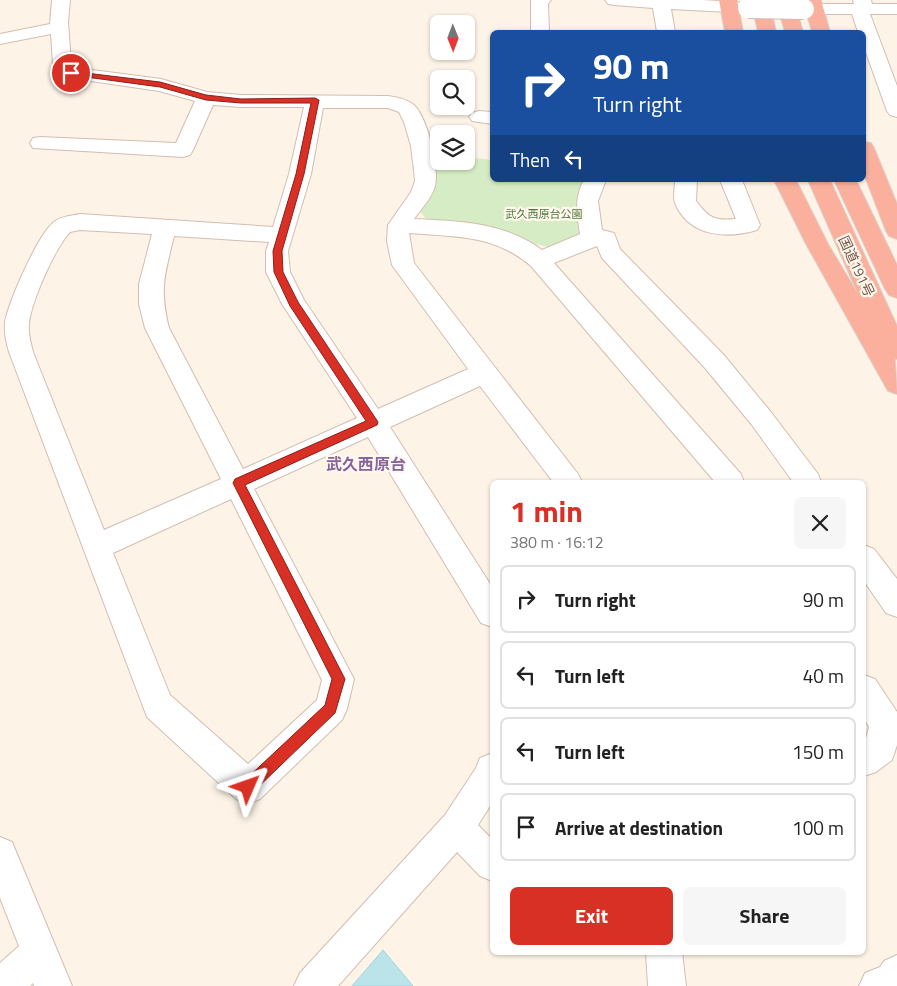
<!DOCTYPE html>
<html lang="en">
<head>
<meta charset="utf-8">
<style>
  body { margin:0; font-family:"Titillium Web","Noto Sans JP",sans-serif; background:#f6f6f6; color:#222; height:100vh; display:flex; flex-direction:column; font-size:19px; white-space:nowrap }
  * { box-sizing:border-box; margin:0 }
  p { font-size:16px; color:#767676 }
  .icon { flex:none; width:28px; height:28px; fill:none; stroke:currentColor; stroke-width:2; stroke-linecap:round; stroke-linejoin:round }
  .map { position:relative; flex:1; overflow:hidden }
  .panel { position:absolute; left:490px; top:480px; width:376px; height:475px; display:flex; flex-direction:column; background:#fff; border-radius:8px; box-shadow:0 1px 4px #0004 }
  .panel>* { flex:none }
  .guide { position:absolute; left:490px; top:30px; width:376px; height:152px; border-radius:8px; box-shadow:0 1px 4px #0004; background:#1a4fa0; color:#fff; overflow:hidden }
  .needle { width:32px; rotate:179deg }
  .tools { position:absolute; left:430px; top:15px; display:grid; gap:10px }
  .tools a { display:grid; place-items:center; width:45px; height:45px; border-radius:8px; background:#fff; box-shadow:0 1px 4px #0004; font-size:25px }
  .pin { position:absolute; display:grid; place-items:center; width:42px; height:42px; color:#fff; margin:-21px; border:2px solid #fff; border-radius:50%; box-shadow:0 1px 5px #0007 }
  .me { position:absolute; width:55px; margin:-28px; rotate:47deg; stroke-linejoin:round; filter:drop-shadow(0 0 4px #0008) }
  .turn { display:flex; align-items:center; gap:18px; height:105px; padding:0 20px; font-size:22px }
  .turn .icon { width:65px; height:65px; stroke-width:2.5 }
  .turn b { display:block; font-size:35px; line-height:42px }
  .then { display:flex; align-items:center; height:48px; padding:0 20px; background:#0003; gap:10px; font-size:19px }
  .round { display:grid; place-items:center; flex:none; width:52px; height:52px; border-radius:8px; background:#f6f6f6 }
  .summary { display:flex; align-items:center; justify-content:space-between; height:85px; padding:0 20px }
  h1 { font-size:30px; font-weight:700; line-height:38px; color:#d93025 }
  .cta { display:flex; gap:10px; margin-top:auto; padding:10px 20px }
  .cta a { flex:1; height:58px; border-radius:8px; background:#d93025; color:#fff; font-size:20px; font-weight:700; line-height:58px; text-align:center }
  .cta a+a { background:#f6f6f6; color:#222 }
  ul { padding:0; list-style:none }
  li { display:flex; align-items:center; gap:15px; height:68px; margin:0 10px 8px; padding:0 10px; border:2px solid #e0e0e0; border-radius:8px }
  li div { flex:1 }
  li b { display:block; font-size:19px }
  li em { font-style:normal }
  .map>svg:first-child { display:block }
  .green { fill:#d6ecc4 }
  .water { fill:#bae4e9; stroke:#a0d4db }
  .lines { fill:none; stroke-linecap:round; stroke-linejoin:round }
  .minor-casing { stroke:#d3bdaf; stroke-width:2 }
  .highway-casing { stroke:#dcd4d0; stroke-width:2 }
  .minor { fill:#fff; fill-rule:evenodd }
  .highway { fill:#fab09c; fill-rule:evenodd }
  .minor-bridge-casing { stroke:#d3bdaf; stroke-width:22; stroke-linecap:butt }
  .minor-bridge { stroke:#fff; stroke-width:20 }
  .route { fill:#d93025; stroke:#8d1f18 }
  .labels { text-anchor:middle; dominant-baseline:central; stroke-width:4.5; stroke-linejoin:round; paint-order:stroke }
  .far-park-label { font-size:11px; fill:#527a3e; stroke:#fff8ef }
  .street-label { font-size:14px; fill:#79594a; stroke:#fff8ef }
  .quarter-label { font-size:16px; font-weight:bold; fill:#88659c; stroke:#fff8ef }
</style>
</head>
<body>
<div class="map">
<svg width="897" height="986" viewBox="0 0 897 986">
  <rect width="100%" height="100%" fill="#fdf4e7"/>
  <!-- green -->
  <path class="green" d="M466,157l26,3v20h98l-4,50 -37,17 -122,-27 -9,-11 16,-45 7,-3h25z"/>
  <!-- water -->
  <path class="water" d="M383,950l30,36h-61z"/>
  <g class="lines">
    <defs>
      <path id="minor" d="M52,0h18l-2,22 3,41 6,5 84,11 46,13 34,3 147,1c8,1 19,3 26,9 14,14 25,62 21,81 -3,12 -14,23 -21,33 44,2 91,3 128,31l38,-16c-3,-20 -6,-36 4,-54h22l-8,21 4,29 12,3 6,16 103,105 47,57 48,63 3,8h-28l-41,-57 -47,-57 -103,-110 -5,-12 -43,17 187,211 3,8h-29l-184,-216c-38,-32 -75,-29 -122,-33l5,30 164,211 4,8h-29l-73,-96 -90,41 102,160v40l-11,-4 -113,-186 -114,52 100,190 -7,30 -5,11 -82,79 -12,5 -12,-5 -89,-82 -138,-365c-3,-10 -5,-20 -4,-30 4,-21 33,-88 49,-100 7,-6 18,-6 26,-8l193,13 16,-53 15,-67h-63l-28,-2 -20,45 -3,5 -7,2 -150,-9 -3,-5 3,-5 7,-1 136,6 19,-42 -36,-10 -95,-14 -11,-12 -2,-31 -51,10v-10l50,-10zM323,108h65l11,4 5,10 7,24 3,25 1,10 -4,11 -23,33 -1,16 5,24 76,104 -90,40 -74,-109 -14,-28 -2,-21 23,-77zM80,230l72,4 -13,50v20l6,24 76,151 -117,51 -71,-178c-2,-9 -5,-18 -4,-27 1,-21 26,-77 41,-93zM174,236l95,6 -3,9v21l16,32 75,114 -114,51 -74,-141c-10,-40 -4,-54 5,-92zM231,499l91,181 -5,20 -69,64 -78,-69 -57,-142z
        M531,0h20l-3,4 1,28h-18z
        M605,0h98l45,3 6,1 3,4 -3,4 -6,1 -77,-4 4,23h-18l-4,-24 -39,-3 -6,-1z
        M853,0h18l1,4h25v10h-27l27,72v31l-7,-2 -3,-4 -23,-64v-15h-6l-6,-18h-48l-6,-1 -3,-4 3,-4 6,-1h50z
        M479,111l13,1v12l-20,-3 -3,-4 3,-4z
        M675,180h22l-1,21c13,17 18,20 40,18l-16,-39h22l18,45 -3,5c-30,9 -68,7 -82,-27 -2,-6 0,-16 0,-23z
        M864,545l10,4 23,30v38l-11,-4 -22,-32z
        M864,675l11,4 22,33v33l-5,15 -16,12 -12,4v-36l2,-2 3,-11 -5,-9z
        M492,753v50l-14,22 14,14v42l-12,-5 -23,-24 -119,134h-44l6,-13 145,-158 31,-47 4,-10z
        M0,837l12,5 60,144h-38l-1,-3 -3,3h-30v-23l19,-17 -19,-48z
        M646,952h36l4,34h-38z
        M897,955v31h-38l6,-13 15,-6 4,-6z"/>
      <path id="highway" d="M719,0h18l6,32h-18z
        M751,0h18l7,32h-18z
        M776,0h18l9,32h-18z
        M803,0h18l9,32h-18z
        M864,142l7,1 3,5 23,56v35l-8,-3 -3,-5 -22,-57z
        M774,180h22l32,64 31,52 -51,-116h22l67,146v33h-2l2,35 -9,-3 -82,-147z
        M834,180h22l41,85v33l-8,-3 -4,-6z"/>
    </defs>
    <!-- minor casing -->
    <use href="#minor" class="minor-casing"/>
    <!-- highway casing -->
    <use href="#highway" class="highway-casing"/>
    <!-- minor -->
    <use href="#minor" class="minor"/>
    <!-- highway -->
    <use href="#highway" class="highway"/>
    <defs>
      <path id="minor-bridge" d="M748,8l56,1"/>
    </defs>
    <!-- minor-bridge casing -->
    <use href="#minor-bridge" class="minor-bridge-casing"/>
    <!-- minor-bridge -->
    <use href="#minor-bridge" class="minor-bridge"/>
  </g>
  <!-- route -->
  <path class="route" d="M69,71l91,11 46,13 35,4 74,-1 4,2 -15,74 -22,77 1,21 15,30 80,120 -1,3 -132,60 100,194 -10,34 -82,79 -5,2 -5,-2 -2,-5 2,-5 82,-77 7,-26 -99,-196 2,-4 131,-58 -76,-115 -16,-34 -1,-21 23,-77 15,-71h-70l-35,-3 -46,-13 -89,-12h-2z"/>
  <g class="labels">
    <!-- far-park labels -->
    <g class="far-park-label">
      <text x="544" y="214">武久西原台公園</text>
    </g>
    <!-- street labels -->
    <g class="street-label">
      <text transform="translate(857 266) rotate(65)">国道191号</text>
    </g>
    <!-- quarter labels -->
    <g class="quarter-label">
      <text x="366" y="464">武久西原台</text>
    </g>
  </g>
</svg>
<div class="tools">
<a><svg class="needle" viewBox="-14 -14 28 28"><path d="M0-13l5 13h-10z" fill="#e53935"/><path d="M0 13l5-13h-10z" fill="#767676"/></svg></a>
<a><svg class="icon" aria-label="search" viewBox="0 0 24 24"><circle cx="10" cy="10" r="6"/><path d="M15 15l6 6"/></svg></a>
<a><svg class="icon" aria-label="layers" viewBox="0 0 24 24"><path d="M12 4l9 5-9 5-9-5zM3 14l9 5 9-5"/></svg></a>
</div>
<div class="pin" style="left:71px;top:73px;background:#d93025"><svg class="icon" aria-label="arrive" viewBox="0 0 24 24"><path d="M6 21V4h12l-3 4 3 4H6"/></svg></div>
<svg class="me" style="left:248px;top:787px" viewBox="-20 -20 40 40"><path d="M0-17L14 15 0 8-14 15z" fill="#d93025" stroke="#fff" stroke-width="4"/></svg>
<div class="guide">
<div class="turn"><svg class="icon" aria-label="right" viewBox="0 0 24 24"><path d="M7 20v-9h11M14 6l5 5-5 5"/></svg><div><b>90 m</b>Turn right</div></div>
<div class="then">Then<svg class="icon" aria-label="left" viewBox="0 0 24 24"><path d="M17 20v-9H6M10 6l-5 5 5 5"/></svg></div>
</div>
<section class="panel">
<div class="summary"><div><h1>1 min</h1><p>380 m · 16:12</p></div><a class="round"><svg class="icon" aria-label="close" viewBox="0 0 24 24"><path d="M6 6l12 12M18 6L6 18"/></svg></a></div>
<ul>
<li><svg class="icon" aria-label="right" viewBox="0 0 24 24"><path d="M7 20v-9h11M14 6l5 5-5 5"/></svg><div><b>Turn right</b></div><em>90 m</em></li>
<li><svg class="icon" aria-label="left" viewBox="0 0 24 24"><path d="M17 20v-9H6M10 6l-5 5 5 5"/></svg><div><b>Turn left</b></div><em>40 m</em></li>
<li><svg class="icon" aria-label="left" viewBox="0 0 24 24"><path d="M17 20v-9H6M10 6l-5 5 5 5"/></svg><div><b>Turn left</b></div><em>150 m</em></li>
<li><svg class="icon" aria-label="arrive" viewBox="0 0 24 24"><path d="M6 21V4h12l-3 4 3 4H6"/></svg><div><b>Arrive at destination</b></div><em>100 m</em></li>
</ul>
<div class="cta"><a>Exit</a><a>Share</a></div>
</section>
</div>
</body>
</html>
